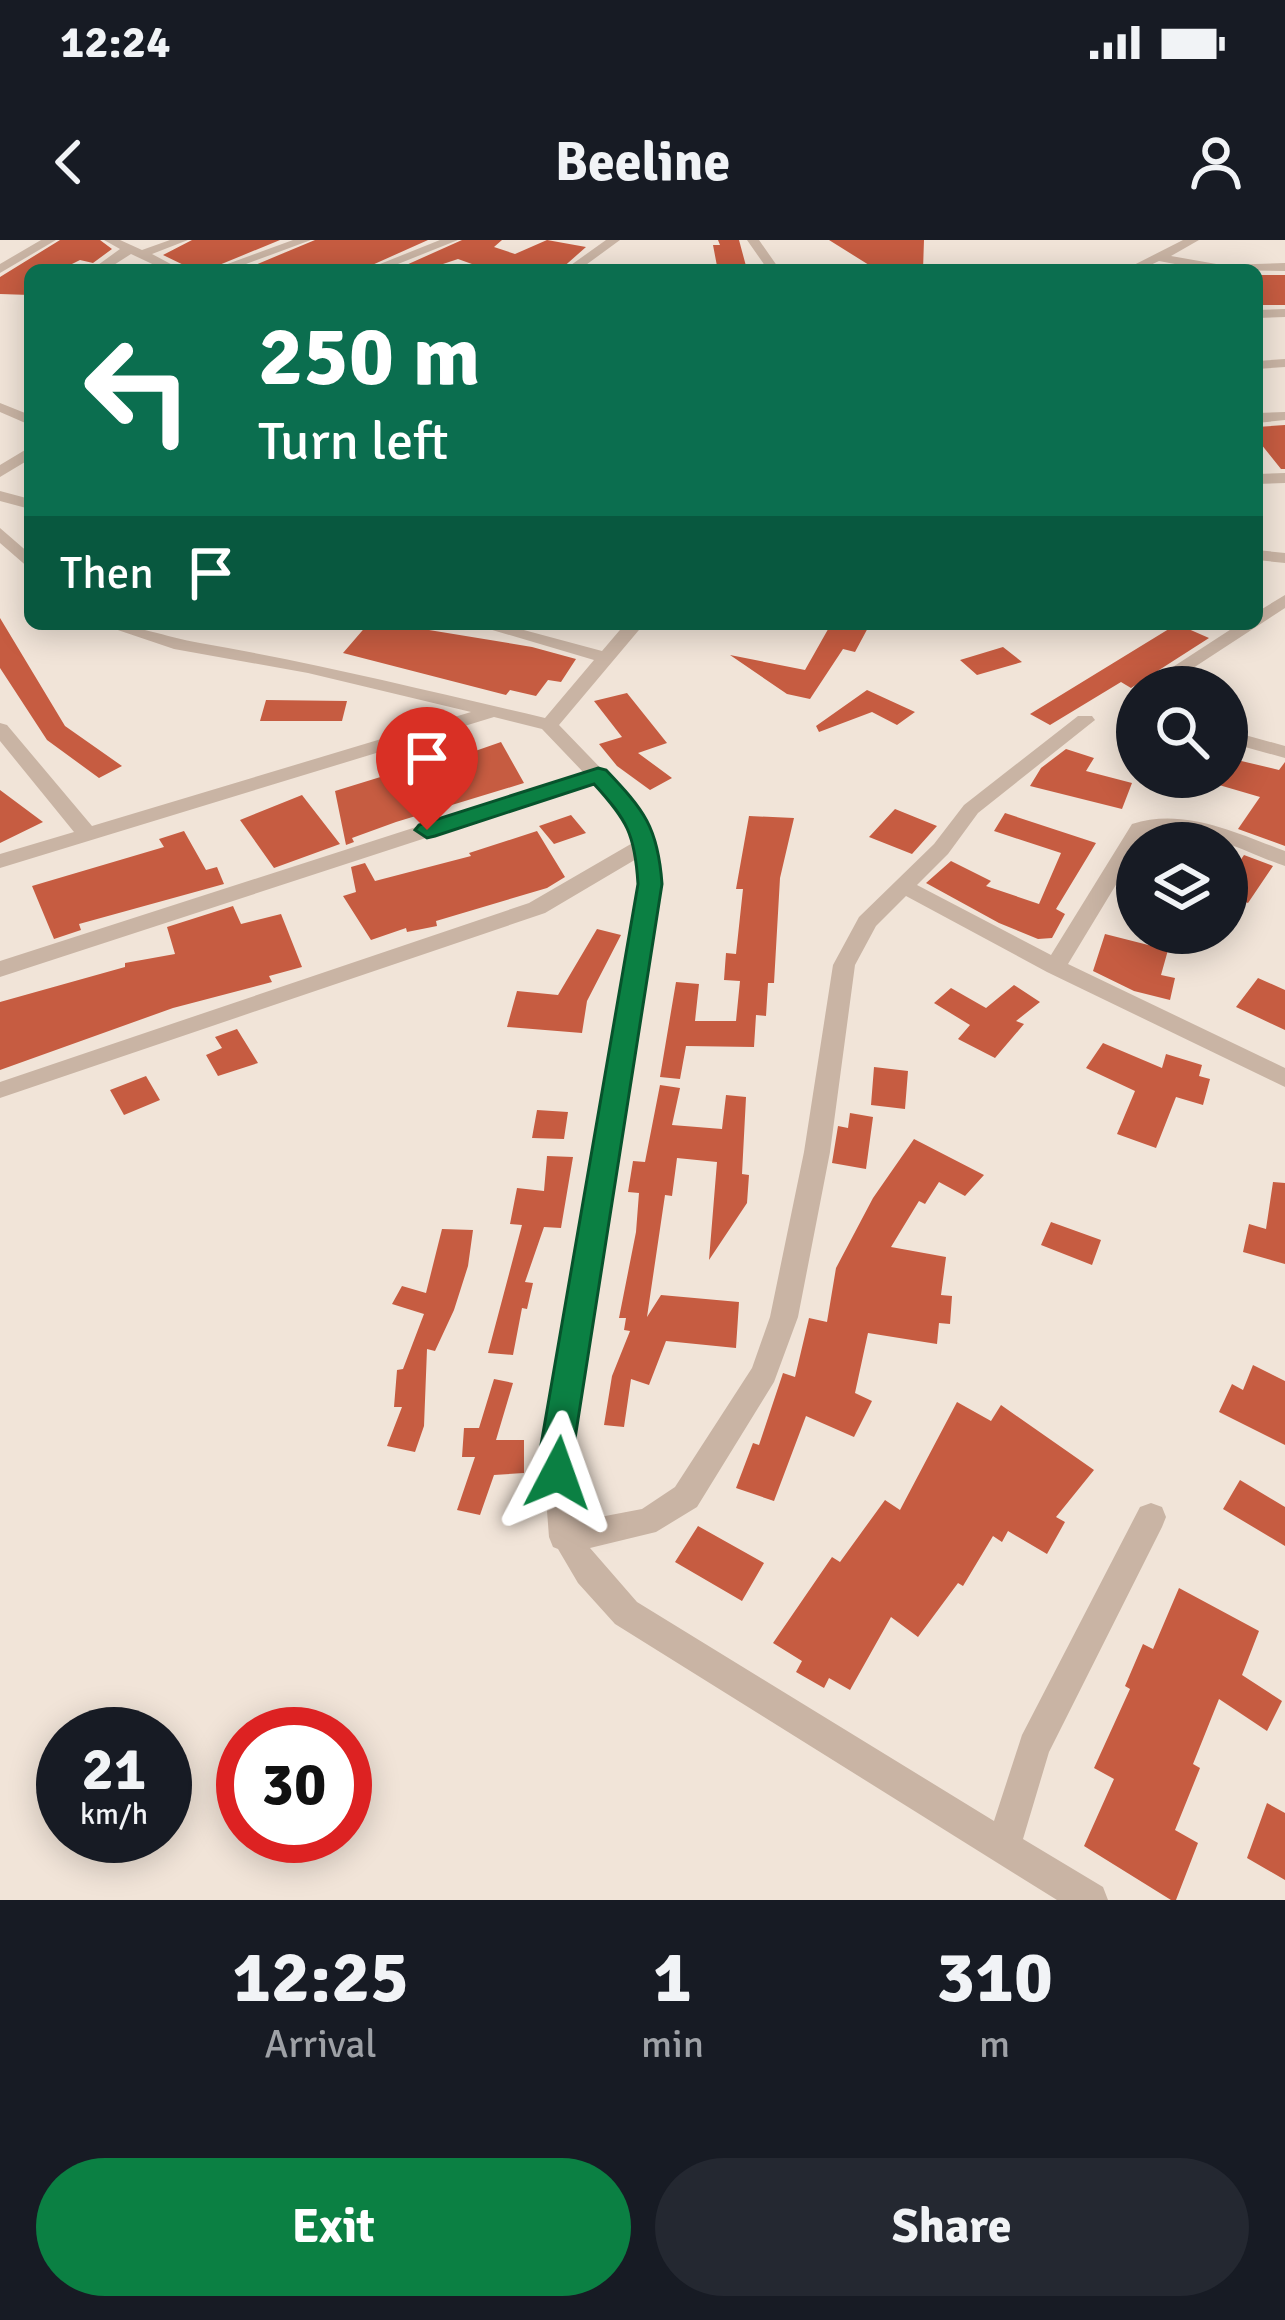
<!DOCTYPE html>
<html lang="en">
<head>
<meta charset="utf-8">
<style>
  body { margin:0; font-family:Signika,sans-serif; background:#242831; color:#f1f3f6; height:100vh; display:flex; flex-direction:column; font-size:45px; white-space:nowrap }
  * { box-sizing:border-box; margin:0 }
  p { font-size:39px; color:#9ea1a6 }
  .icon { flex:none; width:66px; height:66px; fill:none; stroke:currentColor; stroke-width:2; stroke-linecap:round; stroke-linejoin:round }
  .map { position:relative; height:1660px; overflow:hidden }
  .side { display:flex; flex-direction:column; background:#171b24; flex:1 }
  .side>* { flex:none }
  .hud { position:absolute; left:24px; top:24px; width:1239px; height:366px; border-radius:18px; box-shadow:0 6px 30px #0003; background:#0b6e4f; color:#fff; overflow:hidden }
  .tools { position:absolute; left:1116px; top:426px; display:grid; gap:24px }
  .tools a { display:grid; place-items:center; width:132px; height:132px; border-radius:50%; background:#171b24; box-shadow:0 6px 30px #0003; font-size:60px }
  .speed { position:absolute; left:36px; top:1467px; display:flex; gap:24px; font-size:60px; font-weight:700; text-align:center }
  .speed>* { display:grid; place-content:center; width:156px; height:156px; border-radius:50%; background:#171b24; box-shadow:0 6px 30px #0003; line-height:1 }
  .speed small { font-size:30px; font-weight:400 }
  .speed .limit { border:18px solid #d22; background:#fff; color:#111 }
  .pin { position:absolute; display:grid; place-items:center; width:102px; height:102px; color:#fff; margin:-123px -51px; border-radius:50% 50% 50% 0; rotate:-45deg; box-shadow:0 0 12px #0007 }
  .pin .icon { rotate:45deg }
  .me { position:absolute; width:132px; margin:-66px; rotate:4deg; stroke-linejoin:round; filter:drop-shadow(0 0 9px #0008) }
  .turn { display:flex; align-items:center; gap:42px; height:252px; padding:0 36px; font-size:54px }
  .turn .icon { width:156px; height:156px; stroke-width:2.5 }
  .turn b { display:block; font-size:84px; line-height:102px }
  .then { display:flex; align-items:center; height:114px; padding:0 36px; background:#0003; gap:24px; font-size:45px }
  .eta { display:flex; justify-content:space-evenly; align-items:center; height:204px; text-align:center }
  .eta b { font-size:72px; font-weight:700; line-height:84px }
  .button { display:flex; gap:24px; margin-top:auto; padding:24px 36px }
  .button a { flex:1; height:138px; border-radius:72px; background:#0b8043; color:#fff; font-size:48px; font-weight:700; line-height:138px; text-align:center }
  .button a+a { background:#242831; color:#f1f3f6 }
  .status { display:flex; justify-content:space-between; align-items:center; height:84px; padding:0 60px; background:#171b24; direction:ltr }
  .status svg { height:33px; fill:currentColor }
  header { display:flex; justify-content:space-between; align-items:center; height:156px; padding:0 36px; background:#171b24; font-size:54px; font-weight:700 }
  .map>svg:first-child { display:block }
  .building { fill:#c65c41 }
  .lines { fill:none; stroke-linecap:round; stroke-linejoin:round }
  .street { fill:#c9b4a4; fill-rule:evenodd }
  .route { fill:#0b8043; stroke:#07532c; stroke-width:3 }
</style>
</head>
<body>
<div class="status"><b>12:24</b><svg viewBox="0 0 49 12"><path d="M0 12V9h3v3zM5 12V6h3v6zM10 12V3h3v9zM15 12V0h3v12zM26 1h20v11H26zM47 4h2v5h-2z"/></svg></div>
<header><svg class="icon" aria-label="back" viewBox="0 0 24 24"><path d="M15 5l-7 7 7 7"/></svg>Beeline<svg class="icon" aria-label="person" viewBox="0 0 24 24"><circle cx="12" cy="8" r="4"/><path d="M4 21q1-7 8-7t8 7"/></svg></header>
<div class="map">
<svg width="1285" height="1660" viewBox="0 0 1285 1660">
  <rect width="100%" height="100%" fill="#f1e4d8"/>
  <!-- building -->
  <path class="building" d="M60,0h40l12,9 -19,14 -13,-3 -20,10h-30v25l-30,-1v-17z
    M192,0h88l-73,30h-13l-31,-15z
    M315,0h113l-67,30h-118z
    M462,0h40l-8,7 21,7 32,-14 39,7 -26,23h-82l5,-2 -25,-9 -33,11h-30z
    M718,0h21l7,26h-29l-4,-21h7z
    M829,0h95l-1,30h-46z
    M1257,35h28v30h-27z
    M1285,185v44h-4l-24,-30v-12z
    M0,378l65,108 57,40 -23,12 -52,-38 -47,-72z
    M368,384h66l-5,6 103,17 44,12 -15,23 -13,-2 -12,16 -26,-6 -4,5 -163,-42z
    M831,384h39l-15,28 -12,-3 -33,50 -23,-5 -57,-39 75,15z
    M1177,384l32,14 -78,50 -10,-6 -71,43 -20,-11z
    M1003,407l19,15 -45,13 -17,-15z
    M867,450l48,22 -18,13 -25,-13 -53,20 -3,-6z
    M627,453l40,50 -29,10 34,25 -22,12 -33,-24 -18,-22 23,-7 -28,-36z
    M266,460l81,1 -5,20h-82z
    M501,502l23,41 -128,39 -44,16 2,4 -8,3 -11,-54 52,-16 5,5z
    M1066,509l28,9 -8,13 46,12 -10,26 -92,-23 11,-18z
    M1233,519l46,11 6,-8v84l-47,-17 22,-32 -41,-12z
    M0,550l43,32 -43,21z
    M302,555l38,49 -66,24 -34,-48z
    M895,569l42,17 -25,28 -43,-17z
    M1005,573l91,30 -40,66 9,5 -13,24 -14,1 -39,-16 -73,-40 25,-22 40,20 -5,5 53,18 22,-51 -67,-22z
    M571,575l15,18 -32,11 -15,-18z
    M749,576l45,2 -14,60 -6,105h-6l-2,33 -10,-1 -2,32 -68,-1 -6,33 -20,-2 16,-95 23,2 -4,37h41l4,-40 -16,-1 2,-27 10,1 7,-65h-7z
    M184,591l22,39 11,-3 7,17 -145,40 2,6 -27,9 -22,-53 132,-39 -5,-8z
    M537,591l28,46 -18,11 -111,33 1,5 -30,6 -1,-4 -35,12 -28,-44 13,-4 -5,-25 14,-4 10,18 96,-25 -2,-3z
    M1244,615l29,11 -25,37 -21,-8v-15z
    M233,666l8,18 40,-10 21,53 -33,9 3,6 -99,26 -173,62v-68l125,-35v-4l50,-9 -8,-27z
    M597,689l24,6 -34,66 -5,32 -75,-6 10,-36 41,4z
    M1105,694l63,16 -7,25 14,3 -5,22 -36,-9 -41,-20z
    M1258,738l27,12v40l-49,-23z
    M1014,745l26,17 -24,19 8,3 -29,34 -37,-19 12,-14 -36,-22 17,-15 35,20z
    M237,789l21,34 -40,13 -12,-21 16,-7 -7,-11z
    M1103,803l59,25 4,-14 36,11 -3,11 11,3 -7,26 -27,-8 -20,51 -39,-14 18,-43 -49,-23z
    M874,827l34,4 -3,38 -34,-4z
    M146,836l14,24 -36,15 -14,-25z
    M660,845l20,3 -8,37 50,4 4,-34 20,2 -4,77 7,1 -2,28 -38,57 8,-98 -40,-4 -5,38 -7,-1 -18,122 14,-22 78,7 -3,46 -70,-7 -17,44 -18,-6 -7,48 -20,-2 8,-49 18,-45 -6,-1 2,-12h-7l17,-86 3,-39 -11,-1 5,-31 12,1z
    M537,870l31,2 -4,27 -32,-1z
    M850,873l23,4 -7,52 -34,-6 6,-37 10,2z
    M914,899l70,36 -19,21 -26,-14 -14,22 -6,-3 -28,46 55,10 -5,38 11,1 -2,28 -11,-1 -2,21 -69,-11 -13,60 17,8 -18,36 -48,-21 -32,85 -38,-13 17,-45 6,2 24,-72 12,4 14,-59 18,4 9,-54 37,-70z
    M547,916l26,1 -12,71 -17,-1 -19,55 8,1 -6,26 -5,-1 -9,47 -25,-2 34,-128 -12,-1 7,-36 27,3z
    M1273,942l12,1v81l-42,-12 6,-28 17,5z
    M1051,982l50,18 -9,25 -51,-20z
    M442,989l31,1 -5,36 -14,44 -19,41 -8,-2 -3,77 -9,26 -28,-6 15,-39h-8l3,-37 6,-1 21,-55 -32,-10 10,-18 24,7z
    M1253,1125l32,16v64l-66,-33 13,-28 11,6z
    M494,1139l19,4 -17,57h28v33l-30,2 -14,40 -23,-5 18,-53h-13l2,-29h15z
    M957,1162l34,19 10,-16 93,65 -38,47 9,5 -18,32 -39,-23 -6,11 -9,-6 -30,50 -5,-3 -40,54 -27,-20 -41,73 -21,-12 -5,10 -28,-16 6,-11 -29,-18 59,-86 8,5 45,-62 15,10z
    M1240,1240l45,27v39l-62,-37z
    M698,1286l66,37 -22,38 -67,-39z
    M1179,1348l80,43 -17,44 40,26 -15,30 -48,-32 -26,65 7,4 -25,62 23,13 -22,57h-5l-87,-54 30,-67 -20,-11 36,-79 -5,-3 18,-42 10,5z
    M1267,1563l18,10v67l-38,-22z"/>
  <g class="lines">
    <!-- street -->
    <path class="street" d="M41,0h15l-56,33v-9z
      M104,0h16l22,10 28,-10h18l-36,14 30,16h-17l-34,-16 -25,16h-15l29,-21z
      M293,0h18l-81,30h-19z
      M440,0h18l-75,30h-18z
      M606,0h14l-41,30h-15z
      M747,0h12l21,30h-12z
      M1183,0h16l-28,16 51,9 63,-2v8l-78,-1 -48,-9 -19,9h-16z
      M1285,69v8l-28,1v-8z
      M1285,119v8l-28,2v-8z
      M0,163l30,12v10l-30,-13z
      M1285,172v8l-28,3v-10z
      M30,207v12l-30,18v-12z
      M1285,233v10l-28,1v-10z
      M0,251l30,8v10l-30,-8z
      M0,288l30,26v15l-30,-26z
      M1257,310l28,3v10l-28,-3z
      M1285,355v13l-121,79h-22l97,-63h18v-12z
      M100,384c35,0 65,13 100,19 116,20 230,48 345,75l49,-58 -122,-36h29l101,27 23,-27h19l-85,101 84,87 14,31 4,42 -89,560 7,76 63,-12 33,-22 77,-119 18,-51 34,-165 29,-187 26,-48 75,-73 30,-39 114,-89h14l3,4 -117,93 -30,41 -31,31 134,70 81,-131c52,-17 104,9 153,27v15c-32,-10 -101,-48 -134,-34 -5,2 -9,7 -14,11v7l-69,114 217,104v19l-238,-115 -141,-76 -30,30 -21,39 -25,187 -32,165 -24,65 -77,125 -41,25 -66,16 47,54 357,219 28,-86 118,-228 11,-4 11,4 4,10 -4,10 -113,225 -26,87 80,48 5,13h-51l-442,-276 -37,-41 -20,-34 -5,-2 -4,-10 -7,-92 97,-560 -1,-27 -93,55 -545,185v-16l529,-179 107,-62 -12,-26 -30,-32 -594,194v-16l584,-188 -42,-44 -48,-12 -494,151v-14l74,-22 -74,-91v-18l7,2 85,101 379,-114 -163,-39 -134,-24z
      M1227,490l58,16v12l-58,-16z"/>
  </g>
  <!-- route -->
  <path class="route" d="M598,528l8,2c38,40 52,57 56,114l-88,561 1,28 -5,11 -12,4 -12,-4 -5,-39 97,-561c-3,-50 -11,-64 -44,-100l-159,52 -8,2 -12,-8 4,-5z"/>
</svg>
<div class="tools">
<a><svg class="icon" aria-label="search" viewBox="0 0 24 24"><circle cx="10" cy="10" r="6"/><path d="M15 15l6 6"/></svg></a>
<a><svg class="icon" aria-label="layers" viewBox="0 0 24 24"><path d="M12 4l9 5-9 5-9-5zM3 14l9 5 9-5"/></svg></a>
</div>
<div class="speed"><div>21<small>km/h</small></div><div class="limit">30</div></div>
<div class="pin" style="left:427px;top:590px;background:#d93025"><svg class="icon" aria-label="arrive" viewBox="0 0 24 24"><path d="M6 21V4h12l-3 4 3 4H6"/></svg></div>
<svg class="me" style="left:558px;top:1233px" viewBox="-20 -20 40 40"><path d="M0-17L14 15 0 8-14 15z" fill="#0b8043" stroke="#fff" stroke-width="4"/></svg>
<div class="hud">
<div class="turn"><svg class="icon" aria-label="left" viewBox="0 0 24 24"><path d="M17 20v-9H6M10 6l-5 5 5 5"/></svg><div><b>250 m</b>Turn left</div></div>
<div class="then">Then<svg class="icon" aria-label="arrive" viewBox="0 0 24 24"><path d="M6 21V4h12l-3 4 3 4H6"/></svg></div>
</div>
</div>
<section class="side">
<div class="eta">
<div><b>12:25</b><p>Arrival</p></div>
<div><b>1</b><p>min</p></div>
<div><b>310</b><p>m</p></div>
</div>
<div class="button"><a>Exit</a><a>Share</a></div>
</section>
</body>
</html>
